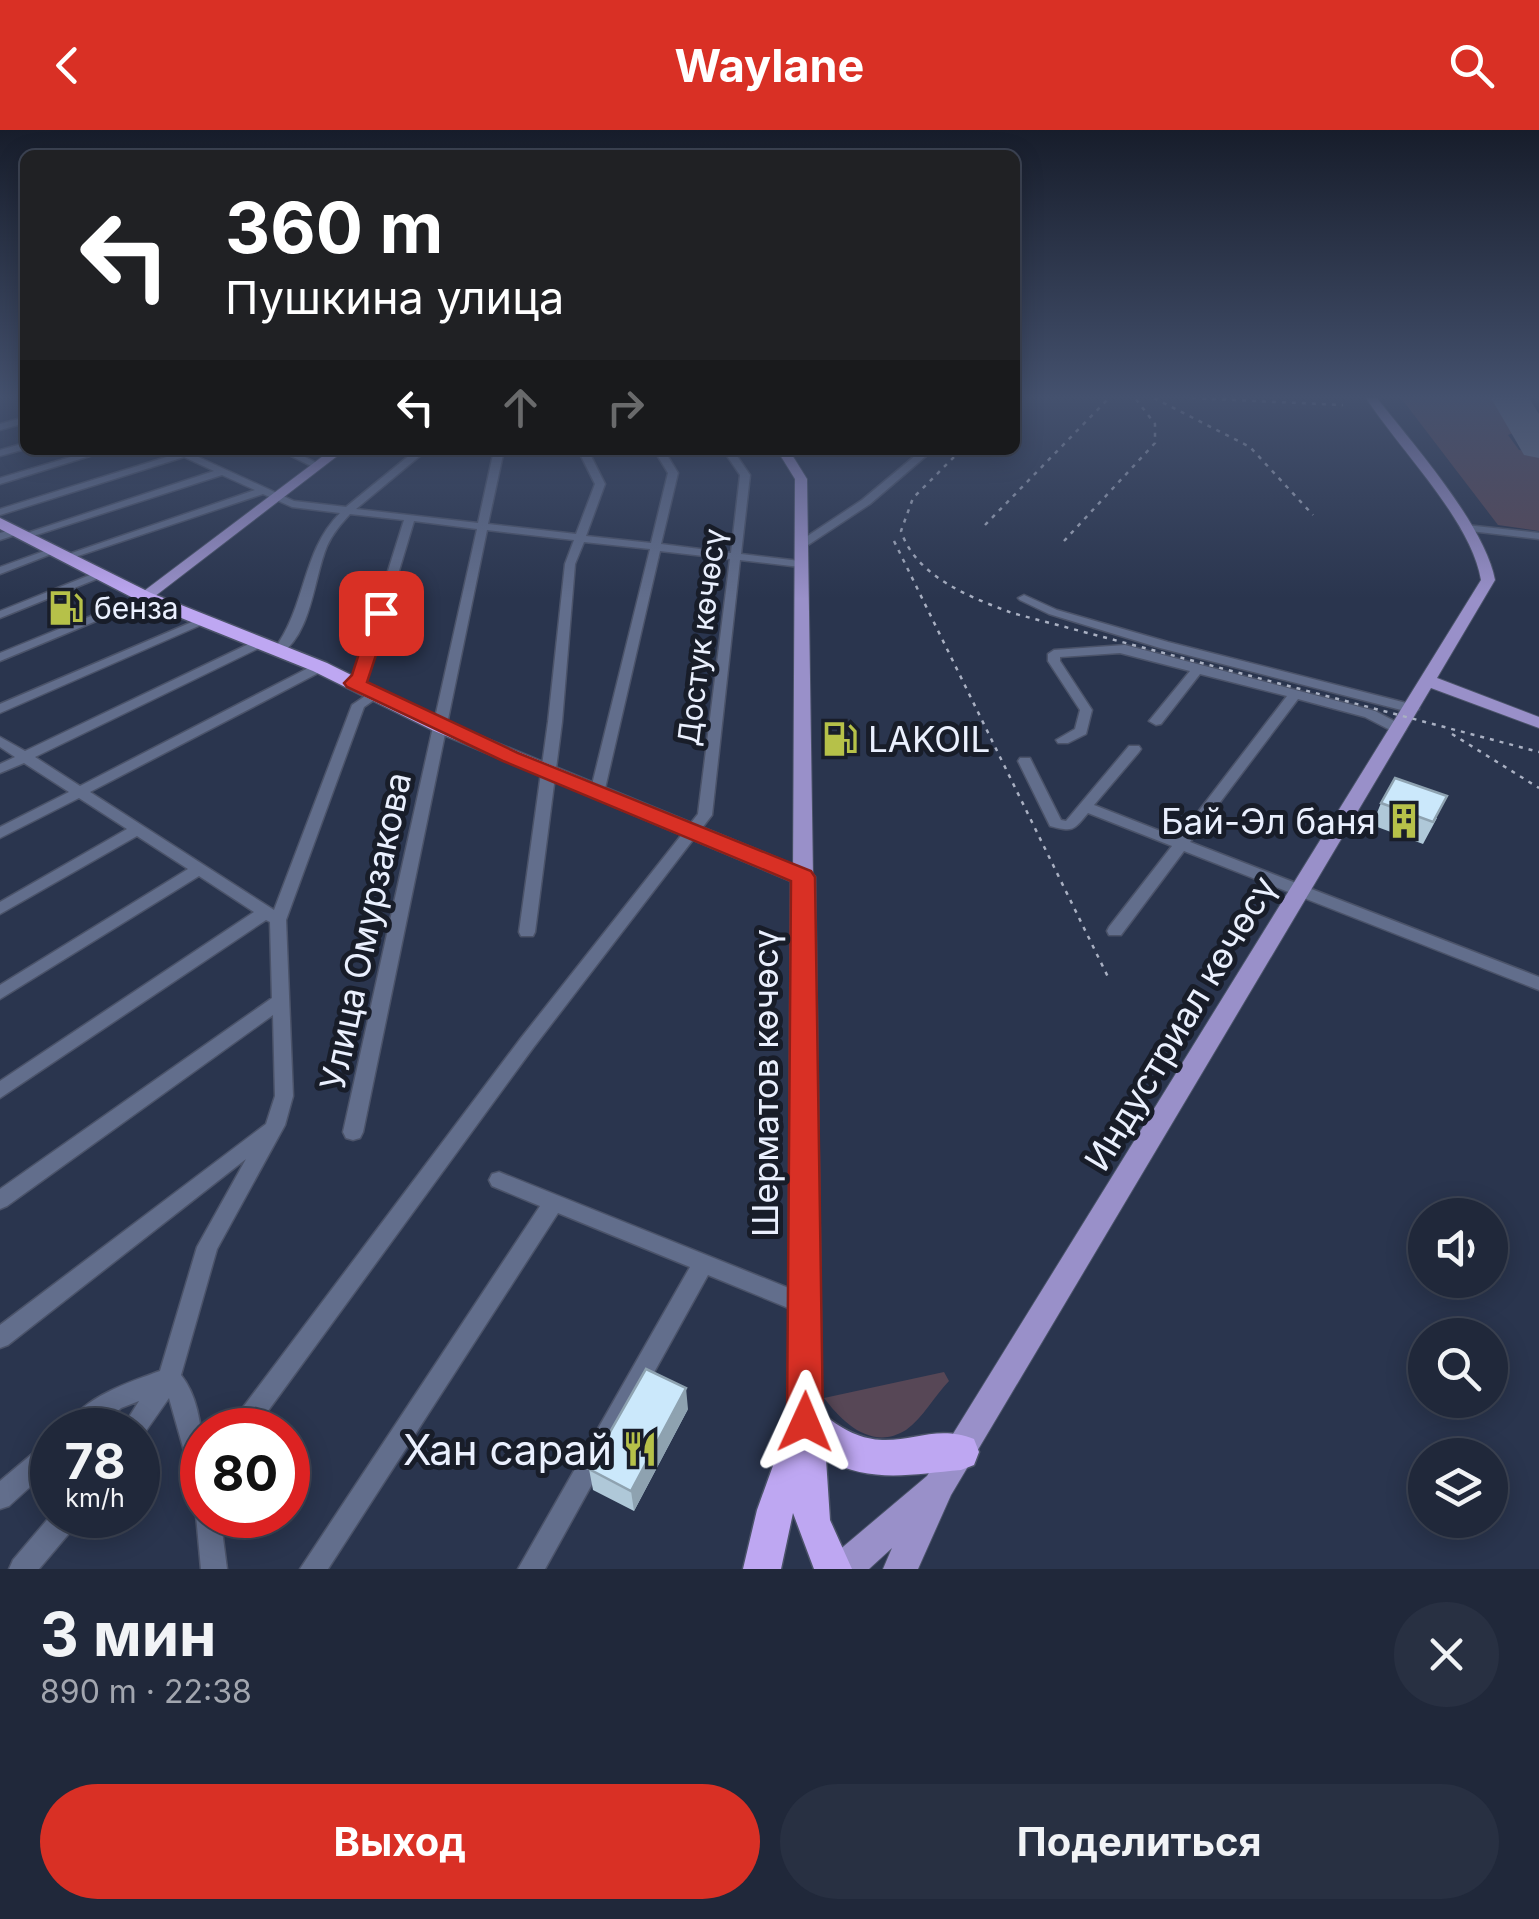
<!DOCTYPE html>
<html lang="ru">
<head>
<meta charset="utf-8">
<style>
  body { margin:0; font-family:Inter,sans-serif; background:#283042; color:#f1f3f6; height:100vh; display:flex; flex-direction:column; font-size:38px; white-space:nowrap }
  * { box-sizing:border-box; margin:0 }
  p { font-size:32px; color:#a2a6af }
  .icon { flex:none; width:55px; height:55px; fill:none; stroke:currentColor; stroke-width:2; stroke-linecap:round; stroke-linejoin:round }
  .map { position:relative; height:1439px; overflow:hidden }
  .sheet { display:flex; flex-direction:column; background:#20283a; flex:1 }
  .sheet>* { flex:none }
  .banner { position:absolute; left:20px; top:20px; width:1000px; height:305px; border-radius:15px; box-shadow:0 5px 25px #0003,0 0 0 2px #3d4454; background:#202124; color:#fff; overflow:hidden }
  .fabs { position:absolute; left:1408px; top:1068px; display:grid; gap:20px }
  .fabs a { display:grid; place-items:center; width:100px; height:100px; border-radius:50%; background:#20283a; box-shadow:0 5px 25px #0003,0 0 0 2px #3d4454; font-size:50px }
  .speed { position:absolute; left:30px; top:1278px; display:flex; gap:20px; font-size:50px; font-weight:700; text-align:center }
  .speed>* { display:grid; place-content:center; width:130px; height:130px; border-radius:50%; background:#20283a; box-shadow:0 5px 25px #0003,0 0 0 2px #3d4454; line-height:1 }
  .speed small { font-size:25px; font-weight:400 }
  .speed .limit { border:15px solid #d22; background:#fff; color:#111 }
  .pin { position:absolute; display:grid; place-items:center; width:85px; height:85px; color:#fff; margin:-42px; border-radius:20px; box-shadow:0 5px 15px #0006 }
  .me { position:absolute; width:110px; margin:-55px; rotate:1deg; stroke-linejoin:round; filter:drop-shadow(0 0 8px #0008) }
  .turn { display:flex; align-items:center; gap:35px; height:210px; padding:0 40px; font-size:45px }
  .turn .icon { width:130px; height:130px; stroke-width:2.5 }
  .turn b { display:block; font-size:70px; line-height:85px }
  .lanes { display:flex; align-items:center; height:95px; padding:0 40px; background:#0003; justify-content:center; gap:50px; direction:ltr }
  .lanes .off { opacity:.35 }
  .round { display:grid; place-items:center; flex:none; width:105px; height:105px; border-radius:52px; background:#283042 }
  .summary { display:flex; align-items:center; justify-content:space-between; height:170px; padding:0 40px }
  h1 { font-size:60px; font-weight:700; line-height:75px }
  .button { display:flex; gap:20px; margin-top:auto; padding:20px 40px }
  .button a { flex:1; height:115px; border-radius:60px; background:#d93025; color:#fff; font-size:40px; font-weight:700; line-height:115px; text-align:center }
  .button a+a { background:#283042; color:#f1f3f6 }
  header { display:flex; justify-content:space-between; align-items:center; height:130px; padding:0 40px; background:#d93025; color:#fff; font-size:45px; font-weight:700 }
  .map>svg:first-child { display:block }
  .green { fill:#574756 }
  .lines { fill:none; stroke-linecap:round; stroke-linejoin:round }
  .runway { fill:#6a7288; fill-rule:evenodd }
  .minor-casing { stroke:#4b5369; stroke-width:3 }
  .major-casing { stroke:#4b5369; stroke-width:2 }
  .highway-casing { stroke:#4b5369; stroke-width:3 }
  .minor { fill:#626e8c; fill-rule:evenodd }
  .major { fill:#9990c9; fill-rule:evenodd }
  .highway { fill:#bea7f2; fill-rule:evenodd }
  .rail { stroke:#a9b0c2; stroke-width:2.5; stroke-dasharray:4 6; stroke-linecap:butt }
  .wall { fill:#afc8d8 }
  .shaded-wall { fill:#8ea2b0 }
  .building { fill:#cbe8fb; stroke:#8ea2b0; stroke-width:2.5 }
  .route { fill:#d93025; stroke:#8d1f18; stroke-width:2.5 }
  .labels { text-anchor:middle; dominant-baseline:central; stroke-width:10; stroke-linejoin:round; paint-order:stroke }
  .far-poi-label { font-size:30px; fill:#eaf0fe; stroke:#181d29; text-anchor:start }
  .far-street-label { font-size:30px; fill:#eaf0fe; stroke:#181d29 }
  .poi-label { font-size:35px; fill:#eaf0fe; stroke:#181d29; text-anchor:start }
  .street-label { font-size:35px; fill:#eaf0fe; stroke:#181d29 }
  .near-poi-label { font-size:42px; fill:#eaf0fe; stroke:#181d29; text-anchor:end }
</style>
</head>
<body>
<header><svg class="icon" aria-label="back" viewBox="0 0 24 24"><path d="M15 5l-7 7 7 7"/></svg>Waylane<svg class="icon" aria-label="search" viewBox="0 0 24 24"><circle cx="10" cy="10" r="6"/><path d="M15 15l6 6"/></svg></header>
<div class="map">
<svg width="1539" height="1439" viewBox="0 0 1539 1439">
  <rect width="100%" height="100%" fill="#2a354e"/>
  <!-- green -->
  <path class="green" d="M1401,268h94l20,34 -7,3 11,15 20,2v79l-41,-6z
    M944,1242l5,9c-14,14 -26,37 -43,49 -34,21 -63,-7 -82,-32z"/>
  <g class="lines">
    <!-- runway -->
    <path class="runway" d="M1491,268h38l10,16v44l-15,-3z"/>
    <defs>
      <path id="minor" d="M25,287v6l-25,7v-6z
        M25,313v6l-25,7v-6z
        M94,320h15l-109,34v-6z
        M171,320h12l111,51 52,6 70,-57h11l-71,59 122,14 16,-73h10l-16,74 88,10 19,-50 -17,-34h10l17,34 -19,52 65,7 17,-70 -14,-23h10l14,23 -17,71 70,9 9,-78 -17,-25h10l17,25 -9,79 59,7 5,3 -5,3 -60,-7 -28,255 -179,233 -279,382h-26l4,-8 289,-384 177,-224 32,-255 -70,-8 -56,242 -7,4 -7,-4 60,-244 -66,-7 -9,22 -13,158 -27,210 -2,4h-12l-2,-4 29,-210 17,-158 9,-24 -87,-10 -124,602 -3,6 -7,2 -7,-2 -3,-6 134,-603 -63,-8 -47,156 -9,9h-8l-2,-3 7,-7 49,-156 -54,-6c-9,10 -17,19 -23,32 -14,34 -15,88 -48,109l-6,-4c34,-45 28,-99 67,-138l-48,-6 -29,-13 -194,65 -9,-2 195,-67 -33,-15 -195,63 -9,-2 196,-65 -30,-14 -184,58v-6l176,-55z
        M279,320h12l32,16 -8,2z
        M922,320h11l-63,54 -65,43h-8v-4l65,-43z
        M1466,395l73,8v6l-77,-9 -1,-2z
        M14,399l5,3 -1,2 -18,6v-7z
        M50,419l9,2 -59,23v-7z
        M100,441l4,1v4l-104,42v-7z
        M145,464l6,3 -2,2 -149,62v-8z
        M1024,465l33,15 111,32 250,64 1,3 -6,4 -253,-65 -111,-34 -29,-14 -2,-2z
        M206,486l6,3 -2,2 -210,92v-9z
        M259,509l4,1v6l-228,111 45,29 236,-122h8v6l-234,122 184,118 78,-205 22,-15h8l2,3 -20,14 -78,213 7,176 -8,29 -68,124 -36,126c22,27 23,76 21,109l-9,-3 -3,-9 -21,-74 -28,40 -3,2v-10h-17l18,-29 -18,7 -25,22h-30c13,-32 64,-48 94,-59l37,-124 49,-88 -238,186 -8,3v-23l266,-201 9,-28 -2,-81 -266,191 -7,3v-20l272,-191 -2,-76 -4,-2 -266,178v-17l254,-169 -55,-36 -199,123v-14l188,-116 -51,-33 -137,78v-12l127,-73 -48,-31 -79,40v-11l69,-35 -45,-29 -24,10v-9l15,-7 -15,-10v-10l25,14z
        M1125,515l250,66 29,15 2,3 -2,3h-10l-29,-15 -67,-18 -108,143 349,135v13l-355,-139 -63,84h-12l-2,-4 2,-4 63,-81 -84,-33c-15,18 -15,19 -38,13l-32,-65 2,-3h10l31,62 5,1 63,-75h10l2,3 -2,3 -45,53 84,33 109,-142 -87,-22 -39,50 -5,1 -7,-4 41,-50 -70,-18 -60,4v4l32,49 -6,24 -18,9h-10l-2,-3 19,-11 5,-19 -32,-49v-7l6,-4z
        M499,1042l312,125 3,7 -3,7 -8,3 -95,-39 -163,294h-27l172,-302 -132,-54 -230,356h-28l240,-363 -48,-20 -3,-6 3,-6z
        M52,1310v27l-43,39 -9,3v-28l44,-37z
        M202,1375v10h18l7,54h-26l-5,-54 3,-9z
        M52,1384l28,1 -3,9 -38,45h-30l4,-9z"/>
      <path id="major" d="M1366,268h11c35,45 108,127 118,182l-58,98 102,39v11l-108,-40 -480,807 -33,74h-35l9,-21 -23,21h-43l5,-12 96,-81 554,-896c-10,-60 -82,-131 -115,-182z
        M331,320h14l-195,150h-10v-6z
        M777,320h12l18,29 6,398 -10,7 -10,-7 2,-398z"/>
      <path id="highway" d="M0,388l151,75 176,70 119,59 365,150 4,5 7,536c66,56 97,4 152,26l5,13 -5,13 -13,5c-48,4 -91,14 -135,-11l4,61 22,49h-38l-21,-56 -12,56h-38l14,-59 31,-86 3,-543 -359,-151 -119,-59 -174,-70 -139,-72z"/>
    </defs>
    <!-- minor casing -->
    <use href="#minor" class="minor-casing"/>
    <!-- major casing -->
    <use href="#major" class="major-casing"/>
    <!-- highway casing -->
    <use href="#highway" class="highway-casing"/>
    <!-- minor -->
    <use href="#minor" class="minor"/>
    <!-- major -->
    <use href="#major" class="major"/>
    <!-- highway -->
    <use href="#highway" class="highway"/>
    <!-- rail -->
    <path class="rail" d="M1154,268l96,49 63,68
      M1192,268l151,7
      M1015,273l6,-5
      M961,320l-48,48 -12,33c15,46 69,66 111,82l527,139
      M985,395l124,-127
      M894,411l215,438
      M1064,411l91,-98v-19l-20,-26
      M1452,604l87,54"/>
  </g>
  <!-- wall -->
  <path class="wall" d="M1381,673l56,15 -14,26 -51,-19z
    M688,1279l-54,102 -41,-21 -4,-21z"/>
  <!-- shaded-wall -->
  <path class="shaded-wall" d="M686,1258l2,21 -54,102 -3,-20z"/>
  <!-- building -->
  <path class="building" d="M1395,648l52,18 -14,26 -52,-19z
    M646,1239l40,19 -55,103 -42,-22z"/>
  <!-- sky -->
  <linearGradient id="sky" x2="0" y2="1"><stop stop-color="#171d2b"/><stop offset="0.57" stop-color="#44516e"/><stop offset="1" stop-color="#44516e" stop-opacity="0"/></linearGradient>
  <rect width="1539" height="469" fill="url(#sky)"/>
  <!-- route -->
  <path class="route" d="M381,478l9,5 -23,69 151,71 293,118 4,6 8,545 -5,12 -13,5 -13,-5 -5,-12 4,-541 -288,-120 -156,-74 -3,-4 8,-8 20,-62z"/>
  <!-- icons -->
  <defs>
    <symbol id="fuel-bare" viewBox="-9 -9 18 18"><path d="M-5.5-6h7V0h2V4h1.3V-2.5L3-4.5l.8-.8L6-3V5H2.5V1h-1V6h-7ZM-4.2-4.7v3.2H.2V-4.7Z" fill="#b6c149" stroke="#181d29" stroke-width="2.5" paint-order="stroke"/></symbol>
    <symbol id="building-bare" viewBox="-9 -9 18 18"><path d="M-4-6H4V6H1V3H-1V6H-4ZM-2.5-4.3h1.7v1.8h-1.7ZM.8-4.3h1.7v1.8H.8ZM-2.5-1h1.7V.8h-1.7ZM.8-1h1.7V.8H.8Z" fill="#b6c149" stroke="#181d29" stroke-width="2.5" paint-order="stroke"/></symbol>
    <symbol id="restaurant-bare" viewBox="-9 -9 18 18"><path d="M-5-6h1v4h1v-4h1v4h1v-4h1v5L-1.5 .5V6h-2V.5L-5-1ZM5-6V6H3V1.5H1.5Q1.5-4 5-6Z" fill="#b6c149" stroke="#181d29" stroke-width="2.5" paint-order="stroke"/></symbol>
  </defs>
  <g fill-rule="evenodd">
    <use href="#fuel-bare" x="41" y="453" width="50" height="50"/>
    <use href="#fuel-bare" x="815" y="584" width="50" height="50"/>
    <use href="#building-bare" x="1379" y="666" width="50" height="50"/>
    <use href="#restaurant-bare" x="615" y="1294" width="50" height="50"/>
  </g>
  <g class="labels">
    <!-- far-poi labels -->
    <g class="far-poi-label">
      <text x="94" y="478">бенза</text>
    </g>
    <!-- far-street labels -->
    <g class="far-street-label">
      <text transform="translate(701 507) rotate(-83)">Достук көчөсү</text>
    </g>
    <!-- poi labels -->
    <g class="poi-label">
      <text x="868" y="609">LAKOIL</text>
      <text x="1376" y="691" text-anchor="end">Бай-Эл баня</text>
    </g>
    <!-- street labels -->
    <g class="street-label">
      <text transform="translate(365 801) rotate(-78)">Улица Омурзакова</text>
      <text transform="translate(1180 893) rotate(-59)">Индустриал көчөсү</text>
      <text transform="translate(765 953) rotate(-90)">Шерматов көчөсү</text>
    </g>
    <!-- near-poi labels -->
    <g class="near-poi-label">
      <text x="612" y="1319">Хан сарай</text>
    </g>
  </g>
</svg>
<div class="fabs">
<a><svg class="icon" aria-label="sound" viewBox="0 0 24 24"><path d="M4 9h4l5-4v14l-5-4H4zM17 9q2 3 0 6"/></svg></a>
<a><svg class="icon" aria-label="search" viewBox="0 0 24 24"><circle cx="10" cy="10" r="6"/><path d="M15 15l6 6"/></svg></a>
<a><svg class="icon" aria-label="layers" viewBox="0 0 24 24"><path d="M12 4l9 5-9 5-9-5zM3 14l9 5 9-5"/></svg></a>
</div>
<div class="speed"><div>78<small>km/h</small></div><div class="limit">80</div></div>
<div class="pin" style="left:381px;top:483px;background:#d93025"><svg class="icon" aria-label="arrive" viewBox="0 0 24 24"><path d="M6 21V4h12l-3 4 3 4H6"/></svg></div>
<svg class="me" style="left:805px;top:1292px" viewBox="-20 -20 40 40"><path d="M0-17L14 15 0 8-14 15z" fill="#d93025" stroke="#fff" stroke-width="4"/></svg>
<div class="banner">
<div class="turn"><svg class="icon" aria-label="left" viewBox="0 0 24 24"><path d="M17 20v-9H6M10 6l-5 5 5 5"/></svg><div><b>360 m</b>Пушкина улица</div></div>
<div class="lanes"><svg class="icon" aria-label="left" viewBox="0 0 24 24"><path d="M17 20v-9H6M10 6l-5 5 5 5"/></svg><svg class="icon off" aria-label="ahead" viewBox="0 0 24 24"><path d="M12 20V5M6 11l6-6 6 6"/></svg><svg class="icon off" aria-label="right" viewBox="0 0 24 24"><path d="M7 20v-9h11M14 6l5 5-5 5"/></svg></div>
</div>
</div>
<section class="sheet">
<div class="summary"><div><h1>3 мин</h1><p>890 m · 22:38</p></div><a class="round"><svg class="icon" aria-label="close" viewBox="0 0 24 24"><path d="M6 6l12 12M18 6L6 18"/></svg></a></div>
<div class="button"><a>Выход</a><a>Поделиться</a></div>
</section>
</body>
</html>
